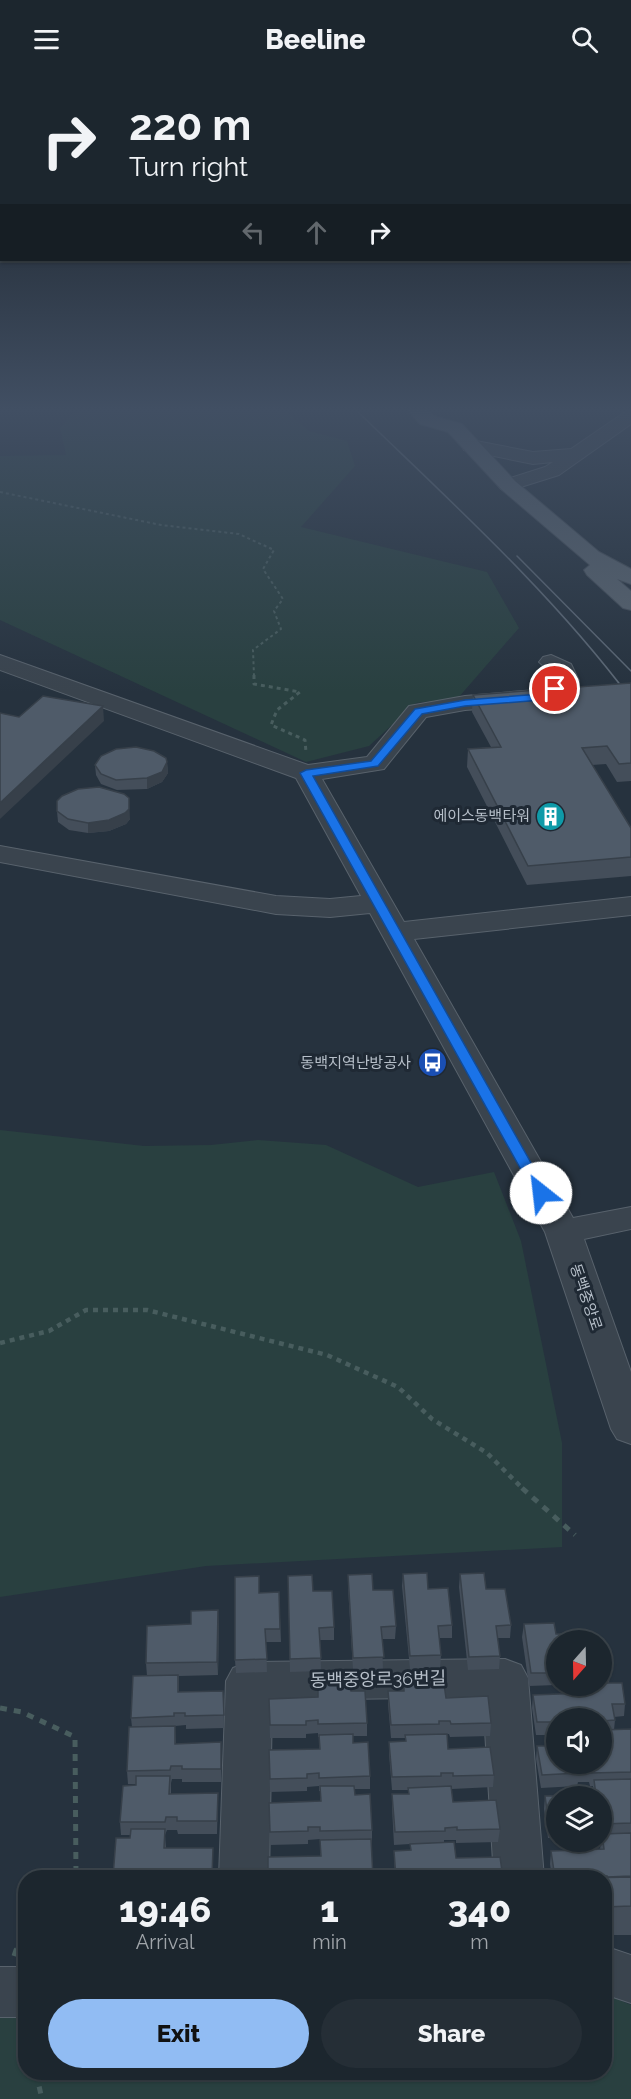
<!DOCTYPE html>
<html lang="en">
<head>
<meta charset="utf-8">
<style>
  body { margin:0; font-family:Raleway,"Noto Sans KR",sans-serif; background:#252e36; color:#f1f3f6; height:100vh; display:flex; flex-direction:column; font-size:22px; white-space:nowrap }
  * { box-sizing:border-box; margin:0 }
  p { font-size:20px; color:#a0a5aa }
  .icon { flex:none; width:33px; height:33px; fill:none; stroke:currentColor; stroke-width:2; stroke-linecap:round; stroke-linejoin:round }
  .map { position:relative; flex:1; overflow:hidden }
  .side { position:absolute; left:18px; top:1792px; width:594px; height:210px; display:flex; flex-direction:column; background:#1c262e; border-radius:24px; box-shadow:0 2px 4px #0004,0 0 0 2px #3a434a }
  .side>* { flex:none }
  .banner { position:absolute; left:0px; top:0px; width:632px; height:183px; box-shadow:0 2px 4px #0004,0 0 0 2px #3a434a; background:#1c262e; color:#f1f3f6; overflow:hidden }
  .needle { width:39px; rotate:200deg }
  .tools { position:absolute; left:546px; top:1552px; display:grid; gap:12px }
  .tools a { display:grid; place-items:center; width:66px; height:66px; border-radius:50%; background:#1c262e; box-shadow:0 2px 4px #0004,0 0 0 2px #3a434a; font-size:30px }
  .pin { position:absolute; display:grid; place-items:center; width:51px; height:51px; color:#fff; margin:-26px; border:3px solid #fff; border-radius:50%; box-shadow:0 2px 6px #0007 }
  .me { position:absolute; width:66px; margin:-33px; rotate:331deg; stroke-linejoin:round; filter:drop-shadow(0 0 4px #0008) }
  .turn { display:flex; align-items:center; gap:21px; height:126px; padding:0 30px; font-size:27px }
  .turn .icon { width:78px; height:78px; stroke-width:2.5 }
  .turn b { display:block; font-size:42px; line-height:51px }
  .lanes { display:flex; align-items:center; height:57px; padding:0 30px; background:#0003; justify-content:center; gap:30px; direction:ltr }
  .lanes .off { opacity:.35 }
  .eta { display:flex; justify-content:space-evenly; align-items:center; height:102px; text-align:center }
  .eta b { font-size:36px; font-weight:800; line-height:42px }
  .action { display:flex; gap:12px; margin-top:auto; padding:12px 30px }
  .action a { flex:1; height:69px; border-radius:36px; background:#91bcf3; color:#111; font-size:24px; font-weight:800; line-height:69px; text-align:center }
  .action a+a { background:#252e36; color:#f1f3f6 }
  header { display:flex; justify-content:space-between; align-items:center; height:78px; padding:0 30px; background:#1c262e; font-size:27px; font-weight:800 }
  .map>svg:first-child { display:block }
  .green { fill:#294040 }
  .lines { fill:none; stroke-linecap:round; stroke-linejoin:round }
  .minor-casing { stroke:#58626c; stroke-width:2 }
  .major-casing { stroke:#434d58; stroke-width:2 }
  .path-far3 { stroke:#485d5e; stroke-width:2; stroke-dasharray:3 3; stroke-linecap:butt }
  .path-far2 { stroke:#485d5e; stroke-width:3; stroke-dasharray:4 4; stroke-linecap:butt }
  .path-far1 { stroke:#485d5e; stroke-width:4.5; stroke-dasharray:5 5; stroke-linecap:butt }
  .path { stroke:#485d5e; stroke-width:5; stroke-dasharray:7 7; stroke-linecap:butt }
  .minor { fill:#3a444e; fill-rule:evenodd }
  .major { fill:#58636e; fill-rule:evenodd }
  .tram { stroke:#5c6875; stroke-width:1.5 }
  .wall { fill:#444e5a }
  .shaded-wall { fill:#37404a }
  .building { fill:#4f5b69; stroke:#37404a; stroke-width:1.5 }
  .route { fill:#1a73e8; stroke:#114b97; stroke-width:1.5 }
  .labels { text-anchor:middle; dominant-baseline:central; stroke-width:6; stroke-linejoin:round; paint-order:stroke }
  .poi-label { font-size:15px; fill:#b6bfc9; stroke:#1f2934; text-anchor:end }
  .street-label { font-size:15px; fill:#b6bfc9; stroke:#1f2934 }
  .near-street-label { font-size:18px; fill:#b6bfc9; stroke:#1f2934 }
</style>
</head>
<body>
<header><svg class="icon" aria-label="menu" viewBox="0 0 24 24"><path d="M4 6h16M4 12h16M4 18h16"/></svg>Beeline<svg class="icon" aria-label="search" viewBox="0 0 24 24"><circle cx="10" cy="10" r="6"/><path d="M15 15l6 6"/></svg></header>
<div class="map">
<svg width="631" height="2021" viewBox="0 0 631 2021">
  <rect width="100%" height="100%" fill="#26323e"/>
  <!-- green -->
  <path class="green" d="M76,331h215l-2,5 20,17 38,10 8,25 -54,61 186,45 32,56 -61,70 -42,5 -47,43 -63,16 -306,-142v-164l66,-1 -6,-27z
    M0,1052l144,16 67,-1 47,-5 68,5 92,42 76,-15 27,69 41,202v104l-356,19 -206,31z
    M605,1916l26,11v94h-631v-86l25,1 1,59h578z"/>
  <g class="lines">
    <defs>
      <path id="minor" d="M631,333v13l-72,51 -51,16 -7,-2 -3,-4 3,-4 44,-14 8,-5 -20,2 -69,-14 -2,-4 2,-4 7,-2 62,12 38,-3 54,-37z
        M0,577l308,110 59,-8 42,-51 56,-10 71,-6 18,-11 -2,-6 -13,-11 4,-5 8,-2 20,9 8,17 -3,5 -25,16 -9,2 -77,6 -39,7 -42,52 -62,10 82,143 227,-25v18l-217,24 159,279 58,-11v22l-47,10 47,133v72l-14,-5 -6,-10 -66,-197 -175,-319 -40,4 -54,-3 -276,-52v-16l276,50 54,3 31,-3 -65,-118 -296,-108z
        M505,1581l16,6 7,13 16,200h-50l-11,-181 -211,3 -3,178h-50l7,-197 7,-13 16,-6z
        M604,1868l27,9v48l-27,-9z
        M0,1889h26v50h-26z"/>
      <path id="major" d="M407,331h20l7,7 28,8 53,57 84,71 32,17v15l-14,-5 14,12v19l-8,-2 -36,-33 -3,-5 6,-5 -89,-76 -53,-57 -28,-8z"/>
    </defs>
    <!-- minor casing -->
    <use href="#minor" class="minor-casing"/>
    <!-- major casing -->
    <use href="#major" class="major-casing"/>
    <!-- path-far3 -->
    <path class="path-far3" d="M0,414l161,33 78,9 35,16 -11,19 20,30 -9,12 7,18 -28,21 1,26"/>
    <!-- path-far2 -->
    <path class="path-far2" d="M254,597v9l46,8 -23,18 -6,15 34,15 1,12"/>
    <!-- path-far1 -->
    <path class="path-far1" d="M0,1265l49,-12 37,-21h61l180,45 71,32 34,32 55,34 36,36"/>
    <!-- path -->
    <path class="path" d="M522,1410l53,47
      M0,1630l22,4 53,25 1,141
      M14,1878l2,-6 10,-6
      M36,1995l6,26"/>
    <!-- minor -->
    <use href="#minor" class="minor"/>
    <!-- major -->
    <use href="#major" class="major"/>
    <!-- tram -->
    <path class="tram" d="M355,331c95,92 197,184 276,290
      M517,478l114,115"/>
  </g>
  <!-- wall -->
  <path class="wall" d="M631,605v98l-14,1 -11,-18 -14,1 39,63v48l-104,9 -60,-118 1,-18 23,-2 -19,-35 1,-17z
    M167,684l1,11 -6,9 -15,7 -30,1 -16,-6 -5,-9 -1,-10z
    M57,733l73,8 -4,5 -17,7 -21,2 -19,-3 -11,-8z
    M403,1496l25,15 24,36v13h-13l2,17 -1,13 -30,1 -8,-83z
    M460,1496l26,15 25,36 -1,13h-13l3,18 -1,13 -31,1 -9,-83z
    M348,1497l25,15 23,36 -1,13h-13l1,31h-30l-5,-83z
    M288,1498l46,51v13h-14l1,31 -31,1z
    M279,1514l2,50h-15l1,30 -31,1 -1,-13 25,-67z
    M219,1545l-1,52 -39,1v16l44,-1 1,37 -38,1v-4l-11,1 1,18 45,11v27h-39v-3h-10l-1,4v11l47,-1 -1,41h-39l-1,-4h-10l-2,5 1,13 47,12v18h-100l17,-40v-3h-9l-1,-13 16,-37v-1h-8l-1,-13 5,-44 -1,-9 16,-42 -1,-13z
    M524,1546l32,10v51l-27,1 -7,-49z
    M602,1573l8,20 -1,12 16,21 -1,12 -10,1 1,3 -1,10 17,-1v206h-27v-57h-52l-2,-14 1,-13 49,-2 1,-7h1v-45h-46v41h-8l-4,-29 1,-13 48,-1v-9h-3l-1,-4h-11l-1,4 -36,2 -5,-29 1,-13 65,18v-45h-46v16h-20l-4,-27 1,-13 48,-2 1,-7h20z
    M351,1613l16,32v13h-14v7l17,33v13h-16l1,6 17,35v13l-52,13v-17l-12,1v4l-38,1v-13l50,-31v-10h-1v-5l-12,1v4l-37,1 -1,-42 50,-1v-12h-1v-4l-12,1v4h-36l-1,-39 49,-2z
    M388,1613l58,7 45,25 -1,13 -40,1 -1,-3h-2l1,15 46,26 -1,12 -41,2v-3h-12l13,16 47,27 -2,13 -42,1v-3h-12v3l12,15 47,20h-108l-1,-27 16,-1v-6l-16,1 -2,-38v-13h16v-4h-16l-3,-36v-12l16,-1v-3h-14l-3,-34z"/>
  <!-- shaded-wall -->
  <path class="shaded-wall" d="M103,628l1,15 -104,98v-16z
    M167,684l1,11 -6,9 -15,7v-11z
    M129,720l1,21 -4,5 -17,7 -21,2v-10z
    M218,1532l1,13 -1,52 -1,-13z"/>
  <!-- building -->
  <path class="building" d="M631,605v80l-12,1 -12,-18 -25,2 49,80v29l-103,9 -60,-117 33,-2 -28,-52z
    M43,618l60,10 -103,97v-90l19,4z
    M136,669l18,4 12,7 1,4 -5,10 -15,6 -31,2 -15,-6 -6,-9 6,-9 15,-7z
    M99,709l25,7 5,4v11l-4,4 -16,7 -21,3 -20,-4 -11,-8v-10l5,-5 16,-7z
    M427,1495l1,16 20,-1 4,37 -14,1 3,29 -31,1 -7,-82z
    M484,1495l2,16h19l6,36 -15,1 4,30 -31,1 -9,-83z
    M372,1496l1,16h20l3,36 -15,1 3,30 -31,1 -5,-83z
    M312,1497l1,16h19l2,36 -15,1 2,30 -31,1 -2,-83z
    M259,1498v17l20,-1 1,37h-15l2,30 -32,1v-83z
    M218,1532l-1,52 -71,1 1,-37 44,-2v-13z
    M554,1545l2,11h18l2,7h-20v32h-25l-7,-49z
    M602,1573h5l3,20h-8z
    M178,1597v17l45,-1 1,24 -39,1v-3h-11v3l-43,2 2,-42z
    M350,1605l1,8h14l2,32 -49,1v-4l-12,1v4h-36l-1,-26 49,-2v-13z
    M602,1605h20l3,21h-13l3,16 -13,1v-2h-46v3h-19l-4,-27 51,-2 -1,-7h19z
    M444,1606l2,14 42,-2 3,27 -40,1 -1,-3h-11v3l-48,1 -3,-34h16v-6z
    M175,1648v18l46,-2v27h-39v-3h-11l-1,4 -43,1 2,-44z
    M631,1651v43l-40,1 -1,-4h-11v4l-37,2 -5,-29h19v18h46v-34z
    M353,1656v9l15,-1 2,34 -51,2v-5l-12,1v4l-37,1 -1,-29 51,-1 -1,-14z
    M447,1656l1,15 42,-2 4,28 -41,1v-3h-12v3l-49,1 -3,-35 17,-1 -1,-6z
    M136,1698h34l-1,18 49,-1 -1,28h-40v-4h-11l-1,5h-45l3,-36 13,-1z
    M631,1701v44l-29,1v-27h-46v28h-7l-4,-29 51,-1 -2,-15z
    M320,1708h34l1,9 15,-1 2,36 -52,1v-4h-12v4l-38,1 -1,-29 52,-2z
    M451,1708l2,16 43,-2 4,29 -43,1v-3l-12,1v3l-50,1 -3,-38h17l-1,-6z
    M131,1751h34l-1,19h49l-1,28 -41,1v-5l-12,1v3l-46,1 3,-39h14z
    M631,1755v43l-24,1v-1h-13v2h-39l-4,-27 53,-2 -2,-15z
    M371,1761l2,39h-105v-21l53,-1 -1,-16z
    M454,1764l2,16 44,-1 3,21h-107l-2,-27 17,-1 -1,-6z
    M631,1799v29l-27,1v-29h-18z"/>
  <!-- sky -->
  <linearGradient id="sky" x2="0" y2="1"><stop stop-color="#151c22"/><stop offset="0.54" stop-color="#414f63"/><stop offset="1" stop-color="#414f63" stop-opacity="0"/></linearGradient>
  <rect width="631" height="614" fill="url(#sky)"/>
  <!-- route -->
  <path class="route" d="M555,608l3,1v4l-16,9 -77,6 -43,8 -44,52 -65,10 235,417 -7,4 -7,-4 -234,-420 6,-3 65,-9 44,-52 50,-9 75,-6z"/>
  <!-- icons -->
  <defs>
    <symbol id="building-disc" viewBox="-11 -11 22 22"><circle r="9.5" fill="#0f9aa8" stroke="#1f2934"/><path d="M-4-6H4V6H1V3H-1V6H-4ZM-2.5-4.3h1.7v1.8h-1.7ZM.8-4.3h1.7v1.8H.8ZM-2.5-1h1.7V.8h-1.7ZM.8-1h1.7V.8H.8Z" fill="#fff"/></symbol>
    <symbol id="bus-disc" viewBox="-11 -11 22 22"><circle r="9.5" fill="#1a4fb4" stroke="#1f2934"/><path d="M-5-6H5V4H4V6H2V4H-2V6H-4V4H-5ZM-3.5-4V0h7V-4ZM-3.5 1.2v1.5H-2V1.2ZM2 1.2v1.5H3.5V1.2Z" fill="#fff"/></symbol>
  </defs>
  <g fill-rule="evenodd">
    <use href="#building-disc" x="534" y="722" width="33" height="33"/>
    <use href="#bus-disc" x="416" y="968" width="33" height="33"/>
  </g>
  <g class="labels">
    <!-- poi labels -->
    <g class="poi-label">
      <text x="530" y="738">에이스동백타워</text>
      <text x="411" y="985">동백지역난방공사</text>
    </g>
    <!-- street labels -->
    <g class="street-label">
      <text transform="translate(586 1219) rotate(71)">동백중앙로</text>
    </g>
    <!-- near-street labels -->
    <g class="near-street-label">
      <text transform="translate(378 1601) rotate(-1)">동백중앙로36번길</text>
    </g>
  </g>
</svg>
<div class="tools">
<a><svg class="needle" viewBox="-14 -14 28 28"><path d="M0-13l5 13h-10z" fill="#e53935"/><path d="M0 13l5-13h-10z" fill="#a0a5aa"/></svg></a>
<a><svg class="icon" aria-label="sound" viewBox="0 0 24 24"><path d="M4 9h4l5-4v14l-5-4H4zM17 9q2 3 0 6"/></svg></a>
<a><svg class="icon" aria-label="layers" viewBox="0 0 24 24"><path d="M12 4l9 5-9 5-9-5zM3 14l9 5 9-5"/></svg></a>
</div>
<div class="pin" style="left:555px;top:611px;background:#d93025"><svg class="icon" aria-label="arrive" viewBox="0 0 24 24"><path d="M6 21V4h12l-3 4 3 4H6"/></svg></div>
<svg class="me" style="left:541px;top:1115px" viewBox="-20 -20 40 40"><circle r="19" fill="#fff"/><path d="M0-13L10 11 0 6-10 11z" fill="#1a73e8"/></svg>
<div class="banner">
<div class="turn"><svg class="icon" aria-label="right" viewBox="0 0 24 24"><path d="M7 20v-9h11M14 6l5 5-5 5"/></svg><div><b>220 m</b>Turn right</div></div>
<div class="lanes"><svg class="icon off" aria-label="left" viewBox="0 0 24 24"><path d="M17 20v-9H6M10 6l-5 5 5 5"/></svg><svg class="icon off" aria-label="ahead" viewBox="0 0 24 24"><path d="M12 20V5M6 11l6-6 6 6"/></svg><svg class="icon" aria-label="right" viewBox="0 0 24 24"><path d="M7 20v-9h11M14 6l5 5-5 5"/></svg></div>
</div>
<section class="side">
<div class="eta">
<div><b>19:46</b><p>Arrival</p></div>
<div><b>1</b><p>min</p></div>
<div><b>340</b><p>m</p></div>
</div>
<div class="action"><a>Exit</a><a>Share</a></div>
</section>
</div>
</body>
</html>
